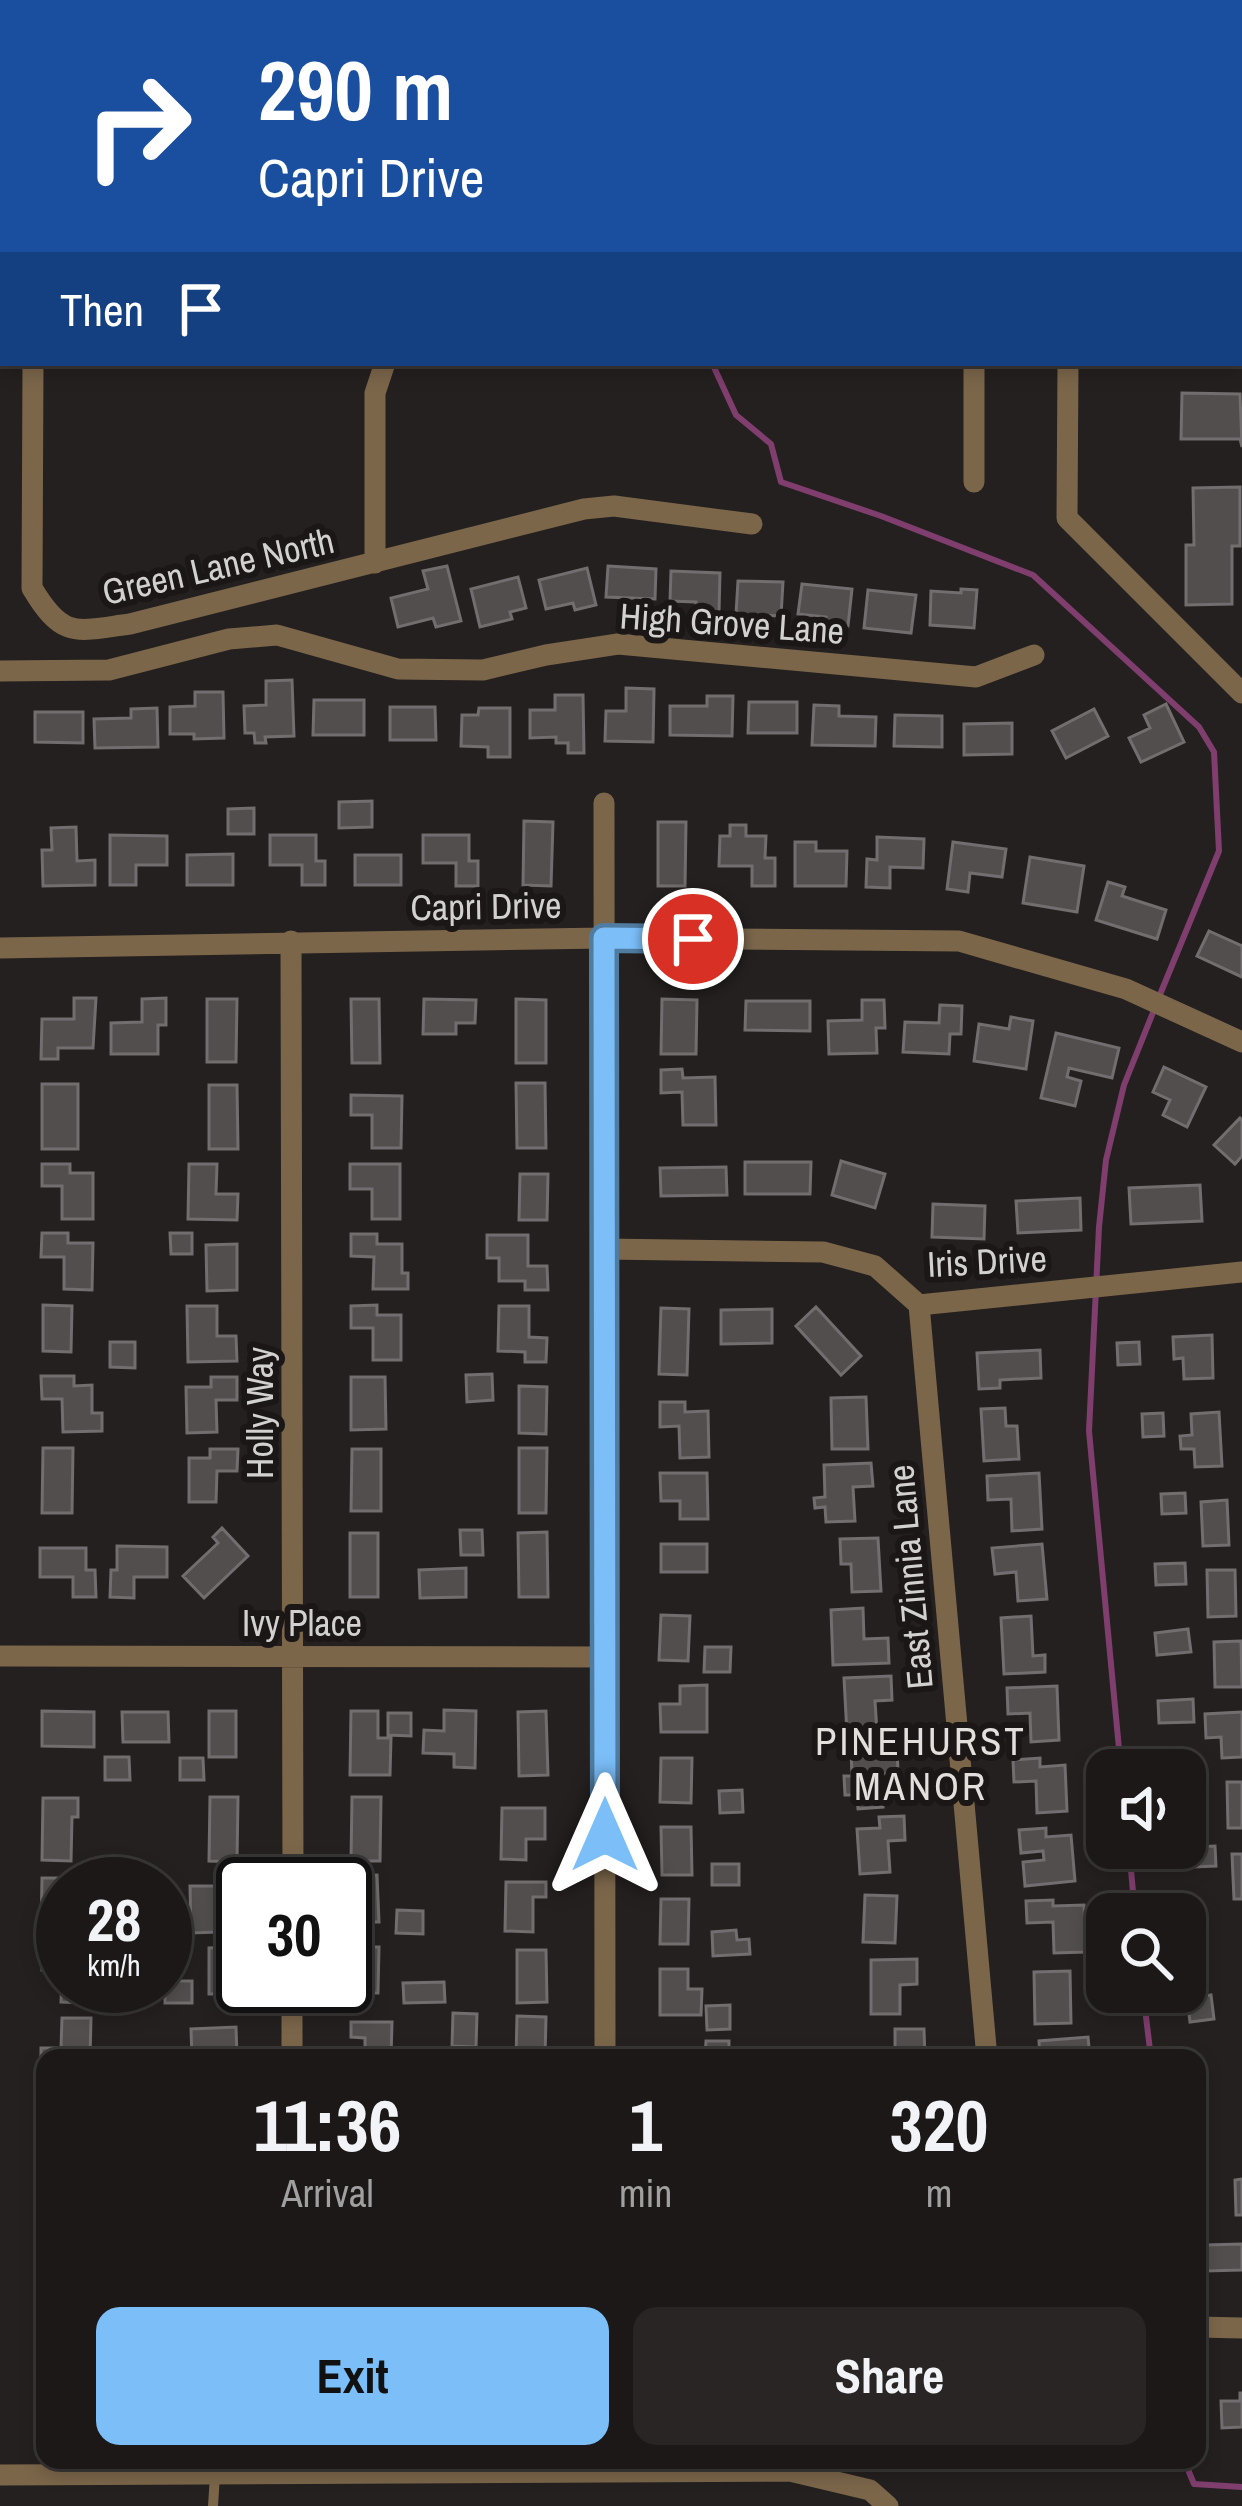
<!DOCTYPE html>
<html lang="en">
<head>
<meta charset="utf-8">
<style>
  body { margin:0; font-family:"Archivo Narrow",sans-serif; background:#282524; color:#f1f3f6; height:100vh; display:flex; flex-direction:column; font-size:45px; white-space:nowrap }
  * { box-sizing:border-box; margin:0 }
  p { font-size:39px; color:#a0a0a1 }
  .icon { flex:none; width:66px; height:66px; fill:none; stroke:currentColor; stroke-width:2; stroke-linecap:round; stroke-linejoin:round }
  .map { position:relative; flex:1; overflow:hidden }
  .details { position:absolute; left:36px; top:2049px; width:1170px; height:420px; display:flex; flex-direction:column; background:#1b1817; border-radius:24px; box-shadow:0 6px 18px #0003,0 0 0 3px #393736 }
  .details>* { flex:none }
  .banner { position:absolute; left:0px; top:0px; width:1242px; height:366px; box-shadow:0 6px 18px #0003,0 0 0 3px #393736; background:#1a4fa0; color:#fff; overflow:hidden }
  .tools { position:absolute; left:1086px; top:1749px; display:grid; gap:24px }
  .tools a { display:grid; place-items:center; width:120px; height:120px; border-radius:24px; background:#1b1817; box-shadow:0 6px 18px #0003,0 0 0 3px #393736; font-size:60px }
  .speed { position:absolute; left:36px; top:1857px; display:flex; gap:24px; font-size:60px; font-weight:700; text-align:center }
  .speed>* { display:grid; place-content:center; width:156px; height:156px; border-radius:50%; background:#1b1817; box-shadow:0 6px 18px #0003,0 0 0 3px #393736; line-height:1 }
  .speed small { font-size:30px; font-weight:400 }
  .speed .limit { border:6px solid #111; border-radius:18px; background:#fff; color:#111 }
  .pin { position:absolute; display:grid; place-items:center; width:102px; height:102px; color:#fff; margin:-51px; border:6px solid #fff; border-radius:50%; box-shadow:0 3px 12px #0007 }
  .me { position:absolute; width:132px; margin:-66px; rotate:0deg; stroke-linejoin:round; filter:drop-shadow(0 0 9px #0008) }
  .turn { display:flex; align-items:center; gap:42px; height:252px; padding:0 60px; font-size:54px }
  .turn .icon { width:156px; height:156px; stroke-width:2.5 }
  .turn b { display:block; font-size:84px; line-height:102px }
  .then { display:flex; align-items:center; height:114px; padding:0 60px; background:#0003; gap:24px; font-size:45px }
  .eta { display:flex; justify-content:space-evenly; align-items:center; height:204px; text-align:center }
  .eta b { font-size:72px; font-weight:700; line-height:84px }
  .action { display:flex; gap:24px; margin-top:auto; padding:24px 60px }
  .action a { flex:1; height:138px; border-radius:24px; background:#7bbef8; color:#111; font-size:48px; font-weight:700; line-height:138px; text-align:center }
  .action a+a { background:#282524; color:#f1f3f6 }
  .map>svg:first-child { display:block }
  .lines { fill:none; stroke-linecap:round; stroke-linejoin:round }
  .stream { stroke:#7f3e6d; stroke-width:6 }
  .building { fill:#524e4e; stroke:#726d6e; stroke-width:3 }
  .lane { stroke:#7b664a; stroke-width:10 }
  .street { stroke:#7b664a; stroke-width:21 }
  .route-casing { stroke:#507ca1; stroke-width:30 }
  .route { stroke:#7bbef8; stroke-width:21 }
  .labels { text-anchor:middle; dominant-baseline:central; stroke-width:12; stroke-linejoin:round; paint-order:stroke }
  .street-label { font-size:36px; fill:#d3d1d0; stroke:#1a1716 }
  .neighbourhood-label { font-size:39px; letter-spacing:3px; fill:#e3dfdd; stroke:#1a1716 }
</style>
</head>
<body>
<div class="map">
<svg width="1242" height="2506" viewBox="0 0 1242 2506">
  <rect width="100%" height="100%" fill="#24201f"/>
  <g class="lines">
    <!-- stream -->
    <path class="stream" d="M712,363l24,52 35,29 10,38 100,34 152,59 166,152 15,25 5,99 -60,146
      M1121,1770l-32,-339 10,-204 7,-67 18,-75 30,-75
      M1129,1848l6,66
      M1143,1992l8,66
      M1189,2460v12l5,12 48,3"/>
  </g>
  <!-- building -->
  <path class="building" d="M1182,393l58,1 2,53 -2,-8h-59z
    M1240,487v59h-8v58l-46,1v-60h8l-1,-57z
    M447,566l14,55 -25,6 -3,-9 -35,9 -7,-29 37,-9 -5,-18z
    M608,566l48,3 -1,30 -49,-2z
    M587,568l9,37 -21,5 -2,-7 -27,6 -7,-29z
    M671,571l49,2 -1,39 -23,-1v-9l-26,-1z
    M518,577l8,31 -16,4 2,7 -32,8 -9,-38z
    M738,581l45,1 -2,34 -45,-2z
    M802,584l50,5 -4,37 -23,-2 1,-7 -28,-3z
    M961,589l16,1 -3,38 -44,-3 1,-34 30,2z
    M868,590l48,5 -5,38 -47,-5z
    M292,680l2,56 -29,1 1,6h-11l-1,-10h-9l-1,-27 22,-1v-24z
    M626,688l28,1 -1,53 -48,-1 1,-30h20z
    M195,692h28l1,46 -30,1v-5h-24v-27l25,-1z
    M555,695h28l1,58h-16v-10h-12v-6l-26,1v-28h25z
    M707,696h26l-1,40 -62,-1v-29h37z
    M314,700h50v35h-51z
    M749,702h48v31h-49z
    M1166,704l18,38 -43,20 -12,-24 21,-10 -6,-13z
    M814,705l25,1v10l37,1 -1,29 -63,-1z
    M390,707h45l1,33h-46z
    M157,708l1,39 -63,1 -1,-29 37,-1v-9z
    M479,708h31v49h-22v-10l-27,-1 1,-31h16z
    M1094,709l14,27 -42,22 -14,-27z
    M35,712h48v31l-48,-1z
    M895,715l47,1v31l-48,-1z
    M1012,723v31l-48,1v-31z
    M372,801v26l-33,1v-26z
    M254,808v26h-26v-25z
    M524,821l29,1 -2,64 -28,-1z
    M658,822h28l-1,64h-27z
    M730,825h16v11h20l-1,22h10v28h-23v-20h-33l1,-30h10z
    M76,827l1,34 18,-1v25l-52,1 -1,-36h10l-1,-22z
    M110,835l57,1v29h-31v20h-26z
    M270,835h46v26h9v24h-23v-20h-32z
    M423,835h46v26h9v25h-22v-23h-33z
    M877,837l47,2 -1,29 -33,-1v21l-24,-1 1,-28 10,1z
    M795,842h21v9h31l-1,35h-51z
    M953,842l53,7 -4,28 -32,-4 -2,19 -21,-3z
    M233,854v31h-46v-30z
    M355,855h46v30h-46z
    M1030,857l54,9 -7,46 -54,-9z
    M1108,882l17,5 -3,9 44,14 -9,29 -61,-19z
    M1209,931l33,15v31l-45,-21z
    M74,998h22l-3,50h-35v11h-17l1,-40h32z
    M166,998v27h-8v29h-47v-31l31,-1v-23z
    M207,999h30l-1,63h-29z
    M351,999h28l1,64h-28z
    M424,999l52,1 -1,23h-19v11h-33z
    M516,999l30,1v63h-30z
    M662,999l35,1 -1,54h-35z
    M862,1000h22l1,28h-9l1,25 -48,1 -1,-33 34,-1z
    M746,1001h64v30l-65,-1z
    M940,1005l22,1 -1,28h-11l-1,20 -46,-2 2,-30 34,1z
    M1011,1017l22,4 -7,48 -52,-8 5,-37 30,5z
    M1056,1033l63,15 -7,30 -43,-10 -2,9 14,4 -6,25 -34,-8z
    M1164,1067l42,20 -19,40 -24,-12 7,-15 -17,-8z
    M682,1069l1,9 32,-1 1,48h-33l-1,-33 -21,1v-23z
    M516,1083h29l1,65h-29z
    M42,1084h36v65h-36z
    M209,1085h28l1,64h-29z
    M351,1095l51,1 -1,52h-29v-33h-21z
    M1240,1118l2,2v36l-7,8 -21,-19z
    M841,1161l44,13 -10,34 -43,-13z
    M745,1162h66l-1,32h-65z
    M42,1164h28v9h23v46h-31v-33h-20z
    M189,1164h28l-1,30h22l-1,26 -49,-1z
    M350,1164h50v55h-28v-30h-22z
    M726,1167l1,28 -66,1 -1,-28z
    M520,1174h28l-1,46h-28z
    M1200,1185l2,36 -71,3 -2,-36z
    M1080,1198l1,32 -63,3 -2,-32z
    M933,1204l52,2 -1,33 -52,-2z
    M42,1233h26v10h25l-1,47 -28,-1v-32h-23z
    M170,1233h22v21h-21z
    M351,1234h26v10h25v29h6v16h-35l1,-32 -23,-1z
    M487,1235h41v31h19l1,24h-23v-9h-26v-23h-12z
    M237,1244v46l-30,1 -1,-46z
    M43,1305l29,1 -1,46 -28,-1z
    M377,1305v10h24v45h-28v-32h-22v-22z
    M187,1306h30v30h19l1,25 -49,1z
    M499,1306h30v31l18,1 -1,24h-21v-10l-27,-1z
    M816,1307l45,49 -20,19 -45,-49z
    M661,1308l28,1 -2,66 -28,-1z
    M772,1309v34l-51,1v-34z
    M1212,1335l1,43 -29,1 -1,-21 -9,1 -1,-22z
    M110,1342h25v26l-25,-1z
    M1139,1342l1,22 -22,1 -1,-22z
    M1040,1350l1,28 -41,2v8l-21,1 -2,-36z
    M492,1374l1,26 -26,2 -1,-27z
    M41,1376h33v10l18,-1v28h10v18l-39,1 -1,-33h-20z
    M211,1377h26v23h-21l1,32 -30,1 -1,-46h25z
    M351,1377h34l1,52 -35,1z
    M519,1386l28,1 -1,47 -27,-1z
    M866,1397l2,52h-36l-1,-51z
    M660,1402h25v10l23,-1 1,46 -29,1 -1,-32 -19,1z
    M1005,1408l1,18h11l2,33 -35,2 -3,-52z
    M1219,1412l3,54 -27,1 -1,-18h-13l-1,-13 12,-1 -1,-21z
    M1163,1413l1,23 -21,1 -1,-23z
    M43,1448h30l-1,65h-30z
    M519,1448h28l-1,65h-27z
    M210,1449h28l-1,22h-20l-1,31h-27v-44h21z
    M352,1449h29v62h-30z
    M871,1463l2,23 -20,1 2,34 -29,1 -1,-15 -10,1 -1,-10 11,-1 -1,-32z
    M660,1473h47l1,46h-28v-18h-19z
    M1039,1473l3,56 -30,2 -1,-32 -23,1 -1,-24z
    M1185,1493l1,20 -24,1 -1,-20z
    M1227,1500l2,45 -26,1 -2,-44z
    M222,1528l26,28 -44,42 -21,-22 35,-33 -5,-6z
    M460,1530h22l1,25h-22z
    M547,1532l1,65h-29l-1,-64z
    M350,1533h28v64h-28z
    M878,1538l3,53 -29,1 -1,-28h-10l-1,-25z
    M661,1544h46v28h-46z
    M1042,1544l5,55 -29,2 -2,-29 -21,2 -3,-26z
    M117,1546l50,1v30h-33v21l-24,-1 1,-27h6z
    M40,1548h46v22h9l1,27h-23v-20h-33z
    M1185,1563l1,21 -30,1 -1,-21z
    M466,1568v29l-46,1 -1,-28z
    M1207,1570h28l1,46 -28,1z
    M863,1608l1,31 24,-1 1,25 -56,2 -2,-55z
    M661,1615l29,1 -2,45 -29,-1z
    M1031,1616l2,40 12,-1v17l-41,2 -3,-56z
    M1188,1629l3,23 -34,3 -2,-22z
    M1241,1641l1,46h-27l-1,-45z
    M705,1647h26l-1,25h-26z
    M891,1676l1,24 -17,1 2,31 -30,2 -3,-56z
    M707,1685v47h-46l-1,-28h20v-18z
    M1057,1686l2,54 -28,2 -1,-29 -22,1 -1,-26z
    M1193,1699l1,23 -35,1 -1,-22z
    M444,1710l32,1 -1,57 -21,-1v-13l-31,-1 1,-23 20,1z
    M42,1711l52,1v35l-52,-1z
    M209,1711h27v46h-27z
    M351,1711h27v27h13l-1,37h-40z
    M546,1711l2,64 -29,1 -1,-64z
    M122,1712h46l1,30h-46z
    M1242,1712v45l-20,1 -1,-21 -15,1 -1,-24z
    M388,1713h23v23l-23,-1z
    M897,1746l1,27 -17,1 2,33 -25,2 -1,-14h-12l-1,-19h8l-1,-27z
    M105,1757h24l1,23h-25z
    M180,1758h23l1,22h-24z
    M661,1758h31l-1,45 -31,-1z
    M1040,1758v9l25,-2 2,46 -30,2 -1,-32 -22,1 -1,-22z
    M1185,1775h17l1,25h-18z
    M1227,1782h15v46h-14z
    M742,1790l1,22 -23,1 -1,-22z
    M210,1797h28l-1,65 -28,-1z
    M352,1797h29l-1,64h-29z
    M43,1798h35v19h-6l-1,44 -29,-1z
    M502,1808h43v31h-19v21l-25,-1z
    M904,1816l1,24 -17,1 2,31 -30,2 -3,-45 23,-1 -1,-11z
    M661,1827h30l1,48h-30z
    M1046,1828v9l25,-2 4,46 -50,5 -2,-24 21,-2 -1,-9 -22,2 -2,-23z
    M1215,1846l1,20 -22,1 -1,-20z
    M1232,1854h10v45h-8z
    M712,1864h27v21h-27z
    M377,1875l2,47h-28l-1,-46z
    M42,1878h35v6h-14v46h-22z
    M506,1882h40v15h-13v35l-28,-1z
    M190,1886h47v28h-19v18l-27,1z
    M865,1895l32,1 -2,47 -32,-1z
    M661,1899h28l-1,45h-28z
    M1053,1900v6l31,-1 2,47 -32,1 -1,-31 -26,1 -1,-22z
    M397,1910l26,1v23l-27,-1z
    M736,1930l1,10 12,-1 1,15 -37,2 -1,-24z
    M42,1947h21v39h26v17l-28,-1 1,-32h-20z
    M237,1947v47h-28v-46z
    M351,1947h28l-1,46h-28z
    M517,1950h29l1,52 -30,1z
    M917,1959v25l-17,1v29h-29v-54z
    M660,1969h28v20h14l-1,26h-41z
    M1070,1971l1,52 -36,1 -1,-52z
    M165,1981h27v22h-27z
    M444,1982l1,20 -41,1 -1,-20z
    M1211,1995l3,24 -24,3 -3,-24z
    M730,2005v24l-23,1 -1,-24z
    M453,2013l24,1 -1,33 -24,-1z
    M517,2016l29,1 -1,41h-29z
    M62,2018h29l-1,40h-45v16h-4v-26h20z
    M351,2022h41l-1,36h-26v-20l-14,-1z
    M236,2027l1,29 -45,2 -1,-29z
    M895,2029h29l1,29h-30z
    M1088,2037l2,21h-50l-1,-17z
    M706,2041h23v17h-24z
    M1242,2179v36h-6l-1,-35z
    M1242,2244v26l-36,1v-26z
    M1240,2393h2v34l-20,1 -1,-27h19z"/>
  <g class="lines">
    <!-- lane -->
    <path class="lane" d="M213,2506l2,-31"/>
    <!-- street -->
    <path class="street" d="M534,0v3
      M973,0v3
      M232,3v-3
      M1239,49h3
      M0,300l3,1
      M33,363l-1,225c31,52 44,43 98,36l454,-115 30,-3 138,18
      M974,363v119
      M1068,363l-1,155 175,175
      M375,563v-170l10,-30
      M0,671l109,-1 120,-31 48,-4 121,34 85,1 63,-15 72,-11 358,33 58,-22
      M604,803l1,1255
      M291,941l2,943
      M0,948l604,-10 355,3 167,48 116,53
      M604,1249l219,3 52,14 44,39 323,-33
      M919,1305l68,753
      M0,1656l605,1
      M292,2058v-72
      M1197,2327l45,1
      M0,2475l790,-4 80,19 18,16"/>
  </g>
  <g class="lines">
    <defs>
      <path id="route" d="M605,1835l-1,-897 89,1"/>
    </defs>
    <!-- route casing -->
    <use href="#route" class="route-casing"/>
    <!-- route -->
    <use href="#route" class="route"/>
  </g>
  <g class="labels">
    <!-- street labels -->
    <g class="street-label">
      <text transform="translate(218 566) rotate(-13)">Green Lane North</text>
      <text transform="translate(732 623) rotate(4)">High Grove Lane</text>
      <text transform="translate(486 906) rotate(-1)">Capri Drive</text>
      <text transform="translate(987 1261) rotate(-3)">Iris Drive</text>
      <text transform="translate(260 1413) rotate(-90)">Holly Way</text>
      <text transform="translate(910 1577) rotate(-95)">East Zinnia Lane</text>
      <text x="302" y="1623">Ivy Place</text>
    </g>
    <!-- neighbourhood labels -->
    <g class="neighbourhood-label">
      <text x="921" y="1741">PINEHURST<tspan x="921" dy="45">MANOR</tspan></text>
    </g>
  </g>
</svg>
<div class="tools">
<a><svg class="icon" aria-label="sound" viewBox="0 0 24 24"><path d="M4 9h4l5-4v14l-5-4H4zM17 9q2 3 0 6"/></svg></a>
<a><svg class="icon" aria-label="search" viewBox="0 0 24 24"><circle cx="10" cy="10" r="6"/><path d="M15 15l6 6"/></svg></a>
</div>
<div class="speed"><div>28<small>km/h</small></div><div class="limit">30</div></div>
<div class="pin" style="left:693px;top:939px;background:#d93025"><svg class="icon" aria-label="arrive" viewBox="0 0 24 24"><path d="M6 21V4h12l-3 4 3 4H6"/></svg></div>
<svg class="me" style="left:605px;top:1835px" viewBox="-20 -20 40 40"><path d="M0-17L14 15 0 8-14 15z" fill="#7bbef8" stroke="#fff" stroke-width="4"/></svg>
<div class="banner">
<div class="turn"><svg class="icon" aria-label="right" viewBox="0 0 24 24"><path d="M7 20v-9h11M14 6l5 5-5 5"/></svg><div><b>290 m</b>Capri Drive</div></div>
<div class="then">Then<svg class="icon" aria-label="arrive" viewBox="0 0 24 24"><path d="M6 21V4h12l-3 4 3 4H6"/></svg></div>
</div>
<section class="details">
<div class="eta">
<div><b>11:36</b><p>Arrival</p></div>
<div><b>1</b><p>min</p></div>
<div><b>320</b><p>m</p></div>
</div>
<div class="action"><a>Exit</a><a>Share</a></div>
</section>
</div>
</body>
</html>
